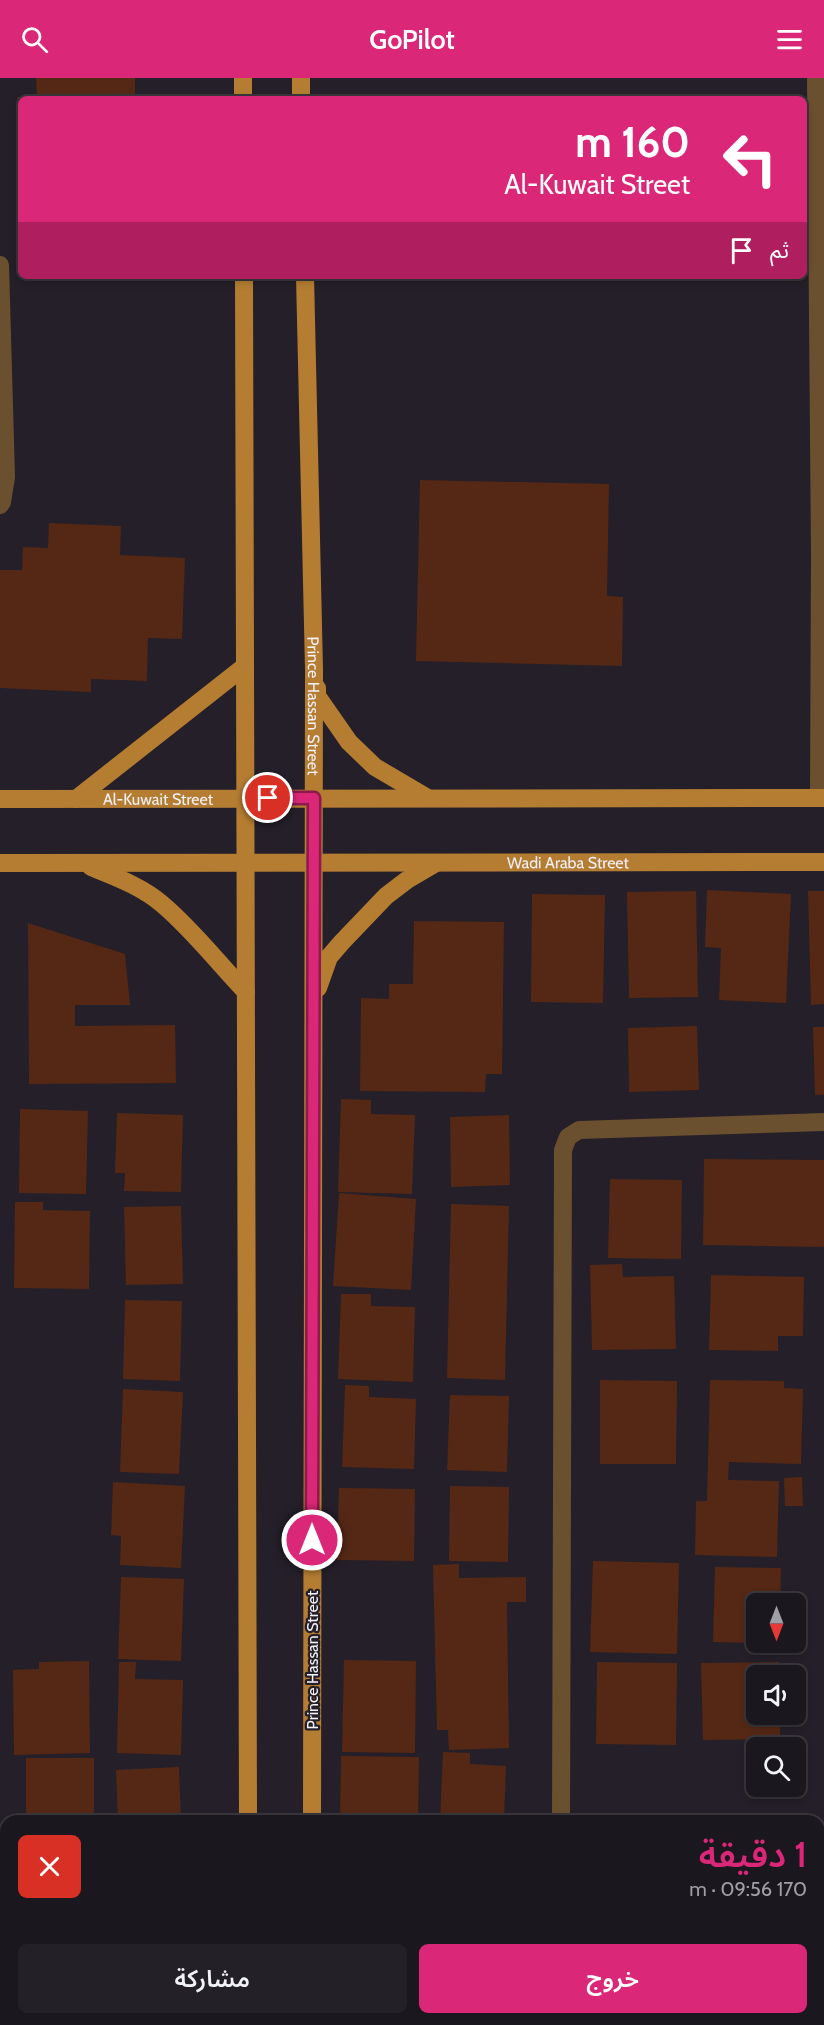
<!DOCTYPE html>
<html lang="ar">
<head>
<meta charset="utf-8">
<style>
  body { margin:0; font-family:Cabin,"Noto Sans Arabic",sans-serif; background:#242027; color:#f1f3f6; direction:rtl; height:100vh; display:flex; flex-direction:column; font-size:22px; white-space:nowrap }
  * { box-sizing:border-box; margin:0 }
  p { font-size:20px; color:#a09fa4 }
  .icon { flex:none; width:33px; height:33px; fill:none; stroke:currentColor; stroke-width:2; stroke-linecap:round; stroke-linejoin:round }
  .map { position:relative; flex:1; overflow:hidden; direction:ltr }
  .drawer { position:absolute; left:0px; top:1737px; width:825px; height:210px; display:flex; flex-direction:column; background:#1b171e; border-radius:18px 18px 0 0; box-shadow:0 3px 9px #0003,0 0 0 2px #39363c; direction:rtl }
  .drawer>* { flex:none }
  .hud { position:absolute; left:18px; top:18px; width:789px; height:183px; border-radius:9px; box-shadow:0 3px 9px #0003,0 0 0 2px #39363c; direction:rtl; background:#db2777; color:#fff; overflow:hidden }
  .needle { width:39px; rotate:180deg }
  .tools { position:absolute; left:746px; top:1515px; display:grid; gap:12px }
  .tools a { display:grid; place-items:center; width:60px; height:60px; border-radius:9px; background:#1b171e; box-shadow:0 3px 9px #0003,0 0 0 2px #39363c; font-size:30px }
  .pin { position:absolute; display:grid; place-items:center; width:51px; height:51px; color:#fff; margin:-26px; border:3px solid #fff; border-radius:50%; box-shadow:0 2px 6px #0007 }
  .me { position:absolute; width:66px; margin:-33px; rotate:0deg; stroke-linejoin:round; filter:drop-shadow(0 0 4px #0008) }
  .turn { display:flex; align-items:center; gap:21px; height:126px; padding:0 18px; font-size:27px }
  .turn .icon { width:78px; height:78px; stroke-width:2.5 }
  .turn b { display:block; font-size:42px; line-height:51px }
  .then { display:flex; align-items:center; height:57px; padding:0 18px; background:#0003; gap:12px; font-size:22px }
  .round { display:grid; place-items:center; flex:none; width:63px; height:63px; border-radius:9px; background:#242027 }
  .headline { display:flex; align-items:center; justify-content:space-between; height:102px; padding:0 18px }
  h1 { font-size:36px; font-weight:600; line-height:45px; color:#db2777 }
  .cta { display:flex; gap:12px; margin-top:auto; padding:12px 18px }
  .cta a { flex:1; height:69px; border-radius:9px; background:#db2777; color:#fff; font-size:24px; font-weight:600; line-height:69px; text-align:center }
  .cta a+a { background:#242027; color:#f1f3f6 }
  header { display:flex; justify-content:space-between; align-items:center; height:78px; padding:0 18px; background:#db2777; color:#fff; font-size:27px; font-weight:600 }
  .map>svg:first-child { display:block }
  .building { fill:#552816 }
  .lines { fill:none; stroke-linecap:round; stroke-linejoin:round }
  .minor { stroke:#6b502f; stroke-width:18 }
  .major { stroke:#b57d32; stroke-width:18 }
  .route-casing { stroke:#8e194d; stroke-width:15 }
  .route { stroke:#db2777; stroke-width:10 }
  .labels { text-anchor:middle; dominant-baseline:central; stroke-width:4.5; stroke-linejoin:round; paint-order:stroke }
  .street-label { font-size:16px; fill:#f3f0f6; stroke:#241f28 }
</style>
</head>
<body>
<header><svg class="icon" aria-label="menu" viewBox="0 0 24 24"><path d="M4 6h16M4 12h16M4 18h16"/></svg>GoPilot<svg class="icon" aria-label="search" viewBox="0 0 24 24"><circle cx="10" cy="10" r="6"/><path d="M15 15l6 6"/></svg></header>
<div class="map">
<svg width="824" height="1947" viewBox="0 0 824 1947">
  <rect width="100%" height="100%" fill="#241f28"/>
  <!-- building -->
  <path class="building" d="M36,0h99v21h-111v-2h13z
    M17,19h4v120h-2z
    M420,402l189,4 -2,112 16,1 -1,69 -206,-5z
    M49,445l72,3 -1,29 65,3 -3,81 -34,-1 -1,43 -56,-2v13l-91,-4v-118h22l1,-23 25,1z
    M707,812l84,4 -5,109 -67,-3 2,-52 -16,-1z
    M696,813l2,106 -69,1 -2,-106z
    M808,813h16v113l-13,1z
    M532,816l73,1 -2,108 -72,-1z
    M414,843l90,1 -2,152h-16l-1,18 -125,-1 1,-93 28,1v-15h24z
    M28,845l97,31 5,51h-55v21l100,-1 1,58 -147,1z
    M697,948l2,64 -70,2 -1,-64z
    M813,949h11v68h-9z
    M341,1021l30,1v14l44,1 -3,79 -74,-2z
    M20,1031l68,2 -2,83 -67,-1z
    M117,1035l66,2 -2,77 -57,-1 1,-18h-10z
    M509,1037l1,70 -59,2 -1,-70z
    M704,1081l120,1v87l-121,-2z
    M610,1101l72,1 -1,79 -73,-1z
    M339,1115l77,6 -5,91 -78,-4z
    M15,1124h28v8l47,1 -1,78 -75,-1z
    M451,1126l58,2 -4,174 -58,-2z
    M181,1128l2,78 -57,1 -2,-78z
    M622,1186l1,13 51,-1 2,73 -84,1 -2,-85z
    M711,1197l93,2 -1,59h-25v15l-69,-1z
    M341,1216h30v12l44,1 -2,75 -75,-3z
    M125,1222l57,1 -2,80 -57,-2z
    M600,1302l77,1 -1,83h-76z
    M710,1302l74,1v7l19,1 -2,75 -72,-2 -1,18 51,1 -2,76 -82,-2 1,-54h11z
    M345,1307l24,1v11l47,2 -2,70 -72,-2z
    M123,1311l60,3 -4,82 -59,-2z
    M450,1317l59,1 -2,76 -60,-2z
    M802,1399l1,29h-18l-1,-28z
    M113,1404l72,4 -4,82 -61,-3 1,-29 -10,-1z
    M450,1408l59,1 -1,75 -59,-1z
    M339,1410l76,1 -1,72 -77,-1z
    M593,1483l86,2 -2,91 -87,-2z
    M459,1486v14l67,-1v25h-19l2,146 -60,2 -1,-20h-11l-4,-165z
    M715,1489l66,1 -1,36h-24v39l-43,-1z
    M121,1499l63,2 -3,82 -63,-2z
    M344,1582l72,1 -1,92 -73,-1z
    M89,1583l1,92 -76,2 -1,-85 26,-1v-7z
    M119,1584h17l-1,17 48,1 -2,75 -64,-2z
    M597,1584l80,1 -1,82 -80,-1z
    M779,1584v14h-23v38h24v25l-77,1 -2,-77z
    M443,1674l27,1v11l36,2 -2,55h-64z
    M341,1678l78,1 -1,64h-78z
    M26,1680h68v63h-68z
    M179,1689l2,54h-63l-2,-51z
    M0,1869h6v72h57v6h-63z
    M89,1941h90v6h-90z
    M540,1941h134v6h-134z
    M707,1941h74l-1,4 -73,-1z"/>
  <g class="lines">
    <!-- minor -->
    <path class="minor" d="M816,0l4,477 -1,243
      M0,187l6,212 -4,25 -2,3
      M561,1743l2,-671 5,-13 11,-7 245,-8
      M0,1807h6
      M819,1809h5"/>
    <!-- major -->
    <g class="major">
      <path d="M243,0v21"/>
      <path d="M301,0v21"/>
      <path d="M244,198l4,1545"/>
      <path id="s1" d="M305,198l9,393 -2,1152"/>
      <path d="M317,610v8l32,46 26,25 51,30"/>
      <path id="s2" d="M0,721l824,-1"/>
      <path d="M76,721l169,-133"/>
      <path id="s3" d="M0,785l824,-1"/>
      <path d="M91,789c24,10 50,19 71,37 31,26 56,59 84,88"/>
      <path d="M318,910l11,-31 13,-15 44,-46 21,-16 29,-17"/>
      <path d="M249,1941v6"/>
      <path d="M311,1947v-6"/>
    </g>
  </g>
  <g class="lines">
    <defs>
      <path id="route" d="M268,720h46l-2,742"/>
    </defs>
    <!-- route casing -->
    <use href="#route" class="route-casing"/>
    <!-- route -->
    <use href="#route" class="route"/>
  </g>
  <g class="labels">
    <!-- street labels -->
    <g class="street-label">
      <text stroke="none"><textPath href="#s1" startOffset="430">Prince Hassan Street</textPath></text>
      <text stroke="none"><textPath href="#s2" startOffset="158">Al-Kuwait Street</textPath></text>
      <text stroke="none"><textPath href="#s3" startOffset="568">Wadi Araba Street</textPath></text>
      <text transform="translate(312 1582) rotate(-90)">Prince Hassan Street</text>
    </g>
  </g>
</svg>
<div class="tools">
<a><svg class="needle" viewBox="-14 -14 28 28"><path d="M0-13l5 13h-10z" fill="#e53935"/><path d="M0 13l5-13h-10z" fill="#a09fa4"/></svg></a>
<a><svg class="icon" aria-label="sound" viewBox="0 0 24 24"><path d="M4 9h4l5-4v14l-5-4H4zM17 9q2 3 0 6"/></svg></a>
<a><svg class="icon" aria-label="search" viewBox="0 0 24 24"><circle cx="10" cy="10" r="6"/><path d="M15 15l6 6"/></svg></a>
</div>
<div class="pin" style="left:268px;top:720px;background:#d93025"><svg class="icon" aria-label="arrive" viewBox="0 0 24 24"><path d="M6 21V4h12l-3 4 3 4H6"/></svg></div>
<svg class="me" style="left:312px;top:1462px" viewBox="-20 -20 40 40"><circle r="17" fill="#db2777" stroke="#fff" stroke-width="3"/><path d="M0-11L8 9 0 5-8 9z" fill="#fff"/></svg>
<div class="hud">
<div class="turn"><svg class="icon" aria-label="left" viewBox="0 0 24 24"><path d="M17 20v-9H6M10 6l-5 5 5 5"/></svg><div><b>160 m</b>Al-Kuwait Street</div></div>
<div class="then">ثم<svg class="icon" aria-label="arrive" viewBox="0 0 24 24"><path d="M6 21V4h12l-3 4 3 4H6"/></svg></div>
</div>
<section class="drawer">
<div class="headline"><div><h1>1 دقيقة</h1><p>170 m · 09:56</p></div><a class="round" style="background:#d93025;color:#fff"><svg class="icon" aria-label="close" viewBox="0 0 24 24"><path d="M6 6l12 12M18 6L6 18"/></svg></a></div>
<div class="cta"><a>خروج</a><a>مشاركة</a></div>
</section>
</div>
</body>
</html>
